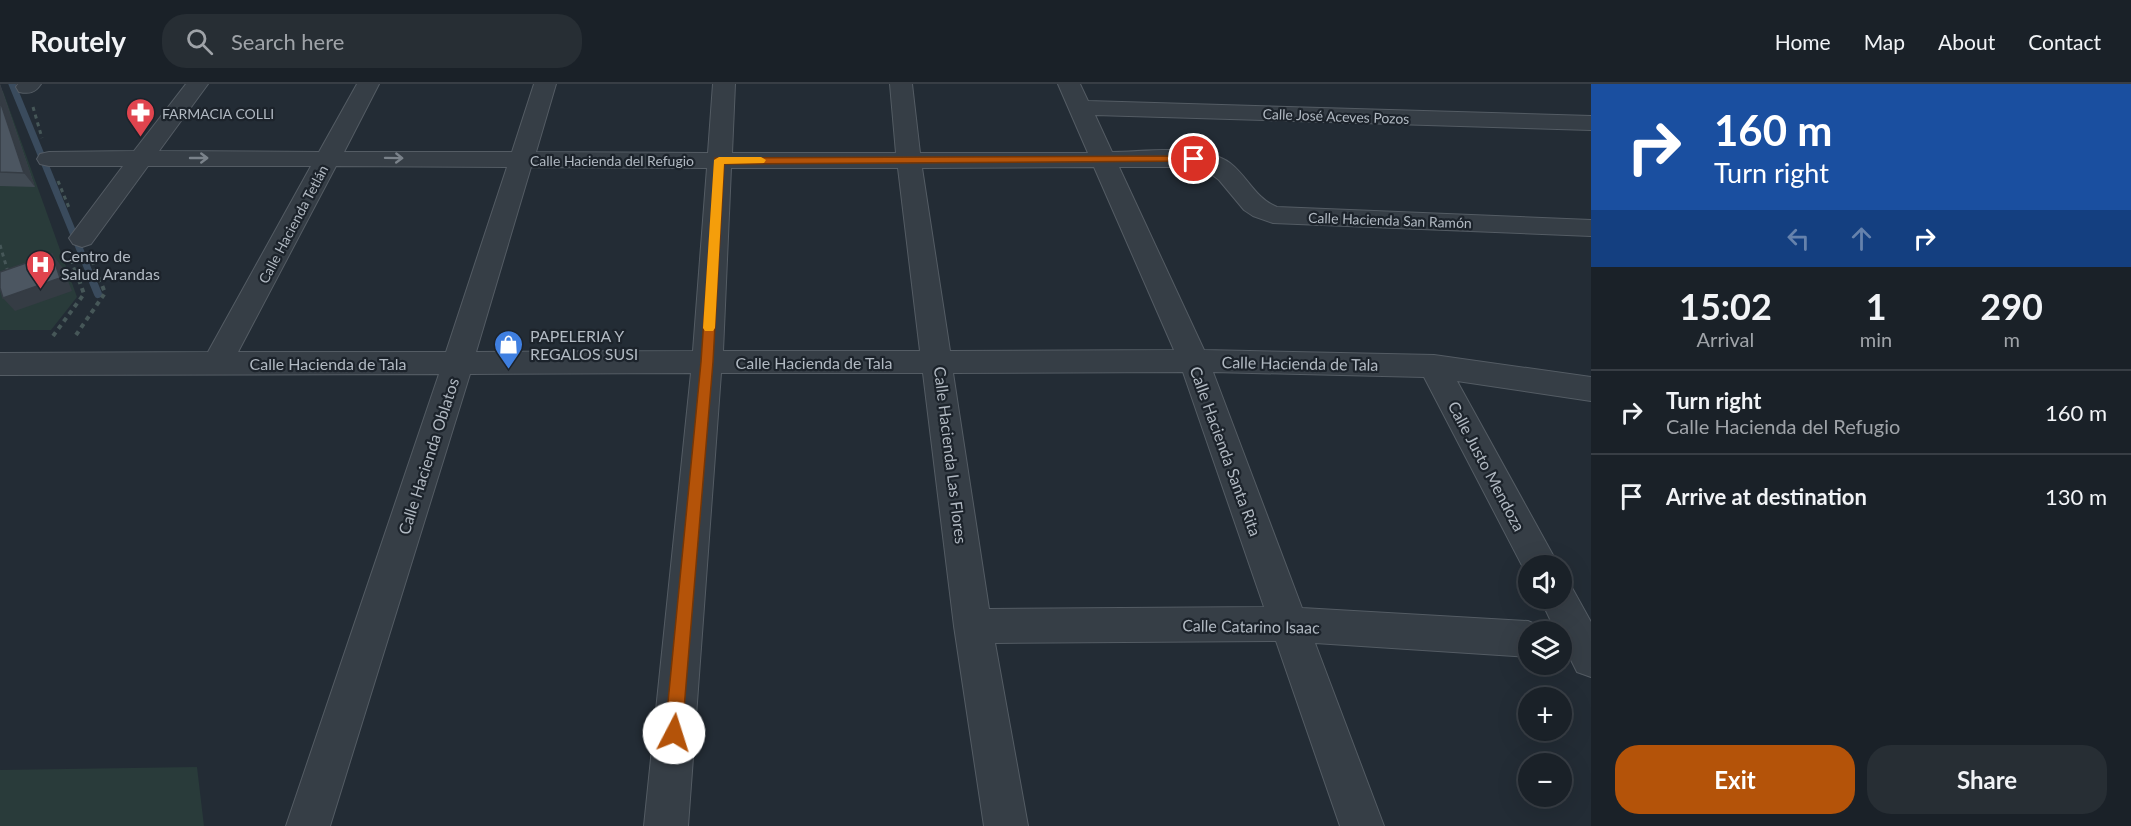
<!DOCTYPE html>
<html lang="en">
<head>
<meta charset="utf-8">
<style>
  body { margin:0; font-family:Lato,sans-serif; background:#272e34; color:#f1f3f6; height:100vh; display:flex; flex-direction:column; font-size:22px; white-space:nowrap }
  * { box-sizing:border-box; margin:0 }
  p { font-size:20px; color:#9fa3a8 }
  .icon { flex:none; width:33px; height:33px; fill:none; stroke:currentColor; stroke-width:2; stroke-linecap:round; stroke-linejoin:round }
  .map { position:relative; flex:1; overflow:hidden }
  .details { display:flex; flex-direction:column; background:#1a2128; width:540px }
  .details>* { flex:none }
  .hud { background:#1a4fa0; color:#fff; overflow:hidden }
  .buttons { position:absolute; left:1518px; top:471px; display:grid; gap:12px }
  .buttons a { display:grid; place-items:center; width:54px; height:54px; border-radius:50%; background:#1a2128; box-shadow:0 6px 24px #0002,0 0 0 2px #383e45; font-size:30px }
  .pin { position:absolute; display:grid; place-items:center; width:51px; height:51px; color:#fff; margin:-26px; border:3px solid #fff; border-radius:50%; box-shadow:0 2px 6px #0007 }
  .me { position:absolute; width:66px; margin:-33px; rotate:5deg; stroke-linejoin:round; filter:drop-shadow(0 0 4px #0008) }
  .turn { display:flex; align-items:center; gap:21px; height:126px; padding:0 24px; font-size:27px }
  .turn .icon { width:78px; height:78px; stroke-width:2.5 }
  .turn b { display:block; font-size:42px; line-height:51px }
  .lanes { display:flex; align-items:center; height:57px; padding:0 24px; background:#0003; justify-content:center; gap:30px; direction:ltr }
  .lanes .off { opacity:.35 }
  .eta { display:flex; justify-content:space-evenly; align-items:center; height:102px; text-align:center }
  .eta b { font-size:36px; font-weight:700; line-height:42px }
  .action { display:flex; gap:12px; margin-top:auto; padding:12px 24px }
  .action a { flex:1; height:69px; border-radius:24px; background:#b45309; color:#fff; font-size:24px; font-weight:700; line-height:69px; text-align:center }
  .action a+a { background:#272e34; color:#f1f3f6 }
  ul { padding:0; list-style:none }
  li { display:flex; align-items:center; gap:18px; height:84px; padding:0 24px; border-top:2px solid #383e45 }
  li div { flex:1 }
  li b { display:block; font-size:22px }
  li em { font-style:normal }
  header { display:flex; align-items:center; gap:36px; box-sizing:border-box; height:84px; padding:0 30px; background:#1a2128; border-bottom:2px solid #383e45 }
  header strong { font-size:28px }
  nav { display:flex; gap:33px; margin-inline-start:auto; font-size:21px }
  .search { width:420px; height:54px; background:#272e34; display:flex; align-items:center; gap:15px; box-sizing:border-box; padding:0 21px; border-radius:24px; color:#9fa3a8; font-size:22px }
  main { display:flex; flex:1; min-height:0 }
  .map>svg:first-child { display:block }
  .green { fill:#293b3a }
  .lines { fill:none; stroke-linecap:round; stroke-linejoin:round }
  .stream-far1 { stroke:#3a4b5d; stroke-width:7 }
  .stream { stroke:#3a4b5d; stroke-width:8 }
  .minor-casing { stroke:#545c64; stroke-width:2 }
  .path-far1 { stroke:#465758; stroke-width:3; stroke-dasharray:4 4; stroke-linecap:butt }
  .path { stroke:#465758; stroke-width:4; stroke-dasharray:4.5 4.5; stroke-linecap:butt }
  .minor { fill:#363e46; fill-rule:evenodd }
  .wall { fill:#414a53 }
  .shaded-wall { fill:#353c44 }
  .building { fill:#4c5661; stroke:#353c44; stroke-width:1.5 }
  .oneway { stroke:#7a828a }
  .route { fill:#b45309; stroke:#753606; stroke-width:1.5 }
  .slow { fill:#f59e0b }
  .labels { text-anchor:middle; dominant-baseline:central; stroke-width:4.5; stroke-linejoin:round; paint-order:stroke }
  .far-poi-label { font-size:14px; fill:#b1b9c2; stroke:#1c232b; text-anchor:start }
  .far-street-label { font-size:14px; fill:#b1b9c2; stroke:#1c232b }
  .poi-label { font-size:16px; fill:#b1b9c2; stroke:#1c232b; text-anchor:start }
  .street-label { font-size:16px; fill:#b1b9c2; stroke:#1c232b }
</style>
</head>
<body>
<header>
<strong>Routely</strong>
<div class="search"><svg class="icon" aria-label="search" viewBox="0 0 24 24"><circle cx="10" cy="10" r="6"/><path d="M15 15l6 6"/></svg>Search here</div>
<nav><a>Home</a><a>Map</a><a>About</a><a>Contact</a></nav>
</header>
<main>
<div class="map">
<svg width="1591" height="742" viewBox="0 0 1591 742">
  <rect width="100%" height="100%" fill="#232c35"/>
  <!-- green -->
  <path class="green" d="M3,7l74,206 -26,33h-51v-237z
    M197,683l7,59h-204v-56z"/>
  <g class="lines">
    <!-- stream-far1 -->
    <path class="stream-far1" d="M12,0l80,195"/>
    <!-- stream -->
    <path class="stream" d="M91,193l7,17"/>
    <defs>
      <path id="minor" d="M18,0h23c-6,9 -12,10 -22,8l-3,-5z
        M186,0h22l-49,67 160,1 38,-68h22l-35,68h168l22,-68h22l-20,68 172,1 5,-69h22l-3,69h164l-6,-69h22l8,69h168l-30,-69h22l8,17 503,15v14l-496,-15 17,37c32,0 91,-9 118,11 18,14 25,35 47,44l314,13v16l-318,-13 -20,-7 -9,-6 -25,-30 -17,-13h-83l85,183 230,5 157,22v24l-134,-20 102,185h-31v11l-104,-200 -211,-5 89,236 226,13 14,6 2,5h-16v25l-213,-14 69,183h-44l-64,-185 -281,2 33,183h-44l-30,-200 -31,-253h-202l-33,453h-44l47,-453 -221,1 -140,452h-44l153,-452 -439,1v-22l208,-1 103,-186h-163l-57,78 -9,3 -9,-3 -4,-6 54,-72h-74l-9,-2 -3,-5 3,-5 9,-2 85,-1zM336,82l171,1 -61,185h-208zM531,83l176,1 -14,183 -217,1zM1094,83l80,183 -224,1 -28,-183zM731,84h167l22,183h-197zM1183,288l81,235 -275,2 -36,-236z
        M1562,499l9,3 20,36v55l-14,-5 -15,-30v-10h-6l-16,-34h22z"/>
    </defs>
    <!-- minor casing -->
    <use href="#minor" class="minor-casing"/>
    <!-- path-far1 -->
    <path class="path-far1" d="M33,23l9,31
      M58,97l12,29
      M0,161l8,27
      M71,176l7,19
      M92,177l7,18"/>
    <!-- path -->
    <path class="path" d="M76,251l29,-42 -6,-16
      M53,252l31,-42 -6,-17"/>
    <!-- minor -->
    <use href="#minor" class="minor"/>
  </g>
  <!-- wall -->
  <path class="wall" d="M0,0l35,103 -35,-1z"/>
  <!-- shaded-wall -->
  <path class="shaded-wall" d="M0,0l35,103 -11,-14 -24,-72z
    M52,170l11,14 9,23 -57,20 -12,-13z"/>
  <!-- building -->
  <path class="building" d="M0,17l24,72 -24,-1z
    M52,170l8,24 -57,20 -3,-10v-16z"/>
  <!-- one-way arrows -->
  <defs><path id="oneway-shaft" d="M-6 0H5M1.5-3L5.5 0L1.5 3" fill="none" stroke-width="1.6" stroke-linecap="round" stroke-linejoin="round" transform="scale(1.5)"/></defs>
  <g class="oneway">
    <use href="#oneway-shaft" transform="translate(199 74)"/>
    <use href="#oneway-shaft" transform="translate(394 74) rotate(1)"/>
  </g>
  <!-- route -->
  <path class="route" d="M1194,72l5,3 -2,2 -473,3 -11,198 -31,371 -2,6 -6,3 -6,-3 -3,-6 36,-371 14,-204z"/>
  <!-- slow -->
  <path class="slow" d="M761,73l5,3 -2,3 -40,1 -9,164 -2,3h-8l-2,-3 11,-168 5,-3z"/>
  <!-- icons -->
  <defs>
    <symbol id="pharmacy-pin" viewBox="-11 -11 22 30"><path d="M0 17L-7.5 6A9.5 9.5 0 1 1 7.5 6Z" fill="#e0444e" stroke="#1c232b"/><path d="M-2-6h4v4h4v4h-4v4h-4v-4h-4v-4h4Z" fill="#fff"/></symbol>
    <symbol id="hospital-pin" viewBox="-11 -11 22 30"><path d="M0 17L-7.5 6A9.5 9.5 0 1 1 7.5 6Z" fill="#e0444e" stroke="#1c232b"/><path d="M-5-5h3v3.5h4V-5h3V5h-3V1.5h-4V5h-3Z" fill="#fff"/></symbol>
    <symbol id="shop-pin" viewBox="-11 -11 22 30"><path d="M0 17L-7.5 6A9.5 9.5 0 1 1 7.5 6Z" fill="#3f7fe0" stroke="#1c232b"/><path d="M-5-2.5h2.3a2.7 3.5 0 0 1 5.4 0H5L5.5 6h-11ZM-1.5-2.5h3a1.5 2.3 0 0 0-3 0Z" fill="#fff"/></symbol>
  </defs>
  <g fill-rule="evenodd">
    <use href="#pharmacy-pin" x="124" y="12" width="33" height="45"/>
    <use href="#hospital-pin" x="24" y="164" width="33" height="45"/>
    <use href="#shop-pin" x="492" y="244" width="33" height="45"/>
  </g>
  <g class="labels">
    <!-- far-poi labels -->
    <g class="far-poi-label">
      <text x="162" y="29">FARMACIA COLLI</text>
    </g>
    <!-- far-street labels -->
    <g class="far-street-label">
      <text transform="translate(1336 32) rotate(2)">Calle José Aceves Pozos</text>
      <text x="612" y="76">Calle Hacienda del Refugio</text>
      <text transform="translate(1390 136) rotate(2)">Calle Hacienda San Ramón</text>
      <text transform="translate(293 140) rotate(-62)">Calle Hacienda Tetlán</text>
    </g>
    <!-- poi labels -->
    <g class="poi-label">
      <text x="61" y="171">Centro de<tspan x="61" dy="18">Salud Arandas</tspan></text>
      <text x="530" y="251">PAPELERIA Y<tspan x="530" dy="18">REGALOS SUSI</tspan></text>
    </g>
    <!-- street labels -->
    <g class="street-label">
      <text x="814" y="278">Calle Hacienda de Tala</text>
      <text x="328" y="279">Calle Hacienda de Tala</text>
      <text transform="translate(1300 279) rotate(1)">Calle Hacienda de Tala</text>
      <text transform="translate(1226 367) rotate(70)">Calle Hacienda Santa Rita</text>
      <text transform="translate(951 371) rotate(83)">Calle Hacienda Las Flores</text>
      <text transform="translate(428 372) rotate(-72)">Calle Hacienda Oblatos</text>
      <text transform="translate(1487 382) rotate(62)">Calle Justo Mendoza</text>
      <text transform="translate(1251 542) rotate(1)">Calle Catarino Isaac</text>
    </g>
  </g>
</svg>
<div class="buttons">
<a><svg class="icon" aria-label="sound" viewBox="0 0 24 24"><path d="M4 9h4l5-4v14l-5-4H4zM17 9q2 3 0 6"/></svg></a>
<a><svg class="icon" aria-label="layers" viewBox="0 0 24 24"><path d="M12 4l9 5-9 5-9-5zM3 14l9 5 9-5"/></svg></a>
<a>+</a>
<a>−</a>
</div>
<div class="pin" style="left:1194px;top:75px;background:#d93025"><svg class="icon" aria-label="arrive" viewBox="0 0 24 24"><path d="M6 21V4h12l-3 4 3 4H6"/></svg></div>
<svg class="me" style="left:674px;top:649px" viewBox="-20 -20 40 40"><circle r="19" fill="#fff"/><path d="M0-13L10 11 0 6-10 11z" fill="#b45309"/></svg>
</div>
<section class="details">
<div class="hud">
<div class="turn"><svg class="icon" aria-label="right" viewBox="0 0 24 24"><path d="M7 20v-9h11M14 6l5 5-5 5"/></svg><div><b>160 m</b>Turn right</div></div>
<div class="lanes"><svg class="icon off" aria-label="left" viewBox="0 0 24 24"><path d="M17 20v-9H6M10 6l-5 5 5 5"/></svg><svg class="icon off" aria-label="ahead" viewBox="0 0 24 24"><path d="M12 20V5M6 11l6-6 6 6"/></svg><svg class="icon" aria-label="right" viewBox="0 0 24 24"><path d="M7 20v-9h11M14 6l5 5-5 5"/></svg></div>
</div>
<div class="eta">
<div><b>15:02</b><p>Arrival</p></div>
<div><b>1</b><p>min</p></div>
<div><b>290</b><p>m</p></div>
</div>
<ul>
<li><svg class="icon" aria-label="right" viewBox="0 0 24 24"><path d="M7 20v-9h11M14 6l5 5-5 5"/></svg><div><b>Turn right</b><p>Calle Hacienda del Refugio</p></div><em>160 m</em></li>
<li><svg class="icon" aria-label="arrive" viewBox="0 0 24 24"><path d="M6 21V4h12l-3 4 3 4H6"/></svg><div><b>Arrive at destination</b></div><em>130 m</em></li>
</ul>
<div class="action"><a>Exit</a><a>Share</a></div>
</section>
</main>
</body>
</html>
